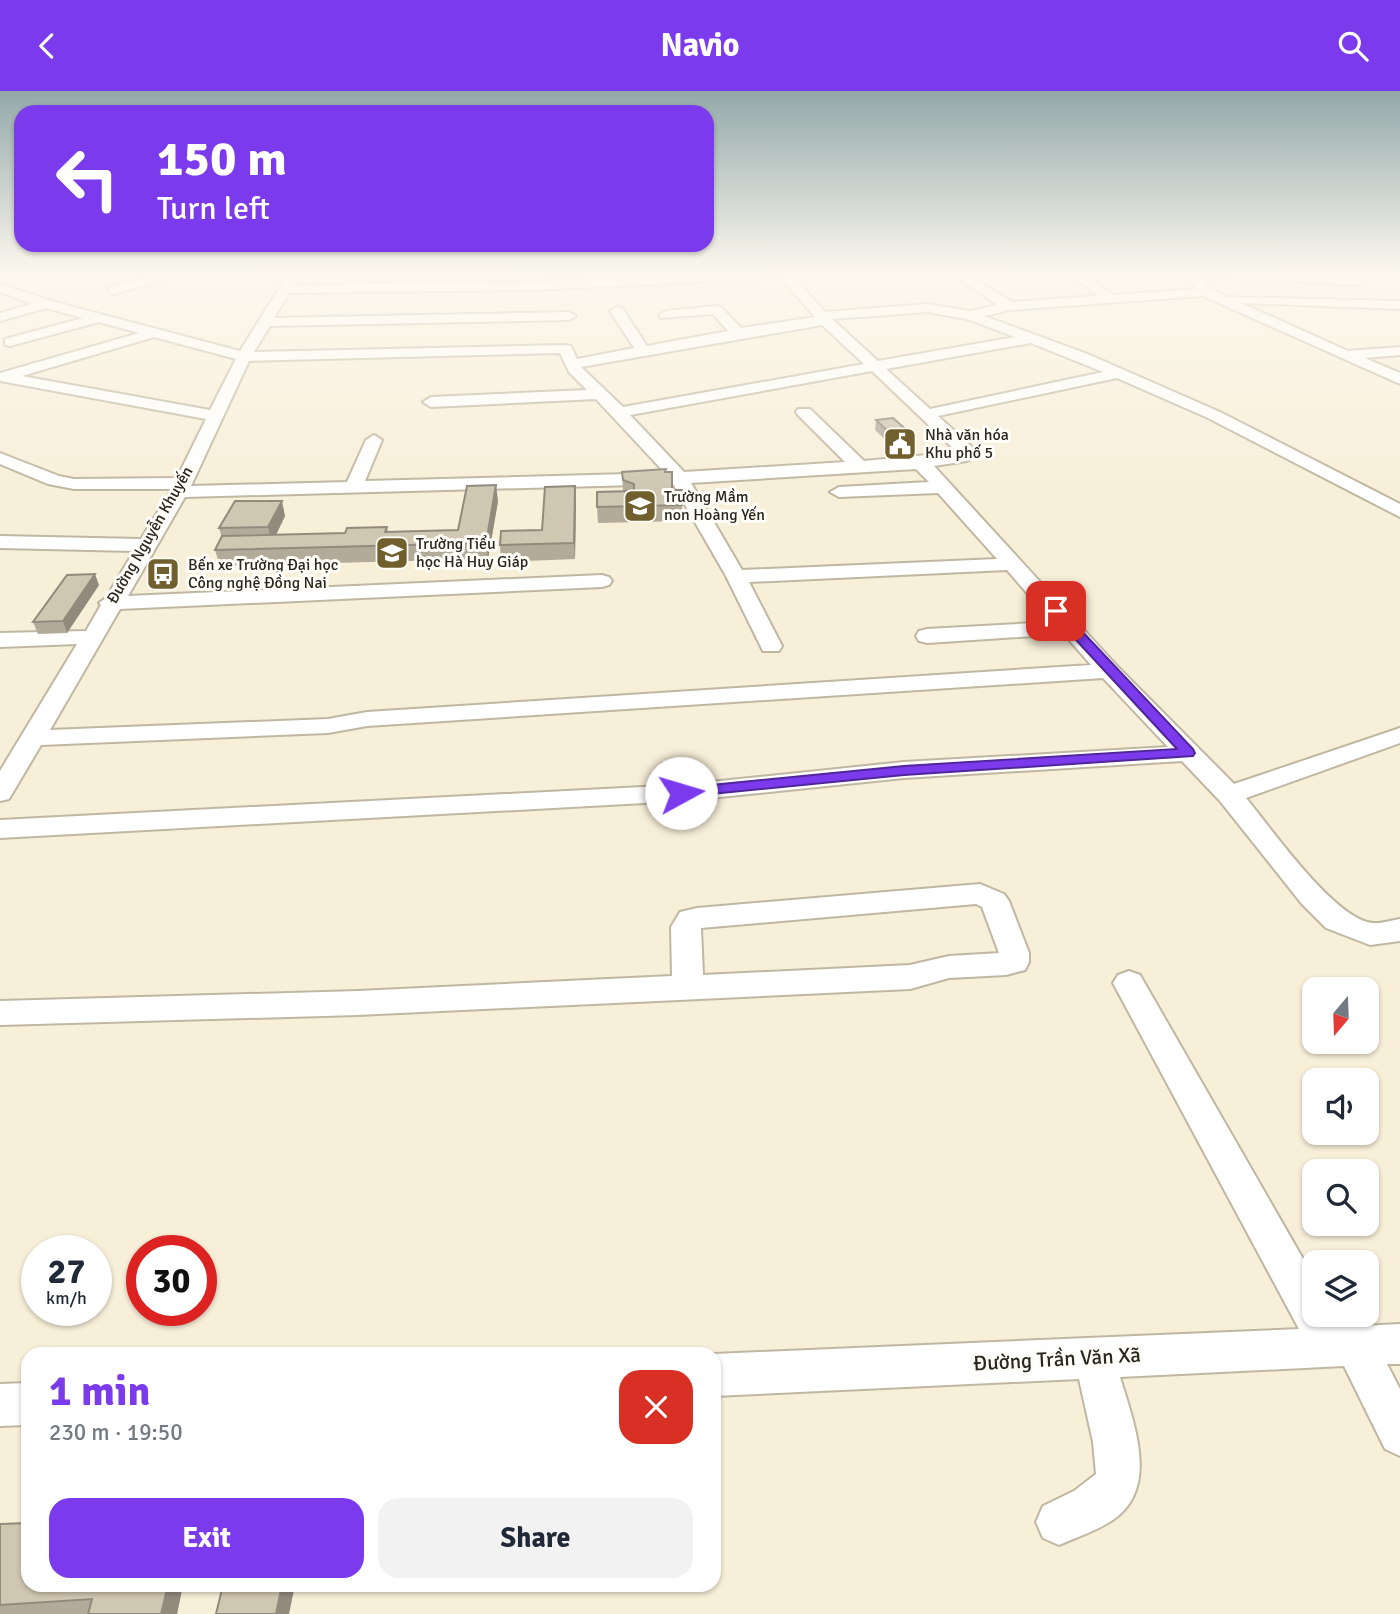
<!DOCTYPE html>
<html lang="en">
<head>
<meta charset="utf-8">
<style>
  body { margin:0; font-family:Signika,sans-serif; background:#f2f2f3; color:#1f2937; height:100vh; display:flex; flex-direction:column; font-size:26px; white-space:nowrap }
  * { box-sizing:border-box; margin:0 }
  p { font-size:23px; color:#747a83 }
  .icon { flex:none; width:38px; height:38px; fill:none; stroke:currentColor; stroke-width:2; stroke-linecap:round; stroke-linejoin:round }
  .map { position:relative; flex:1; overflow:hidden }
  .sheet { position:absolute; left:21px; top:1256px; width:700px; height:245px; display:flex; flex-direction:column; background:#fff; border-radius:21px; box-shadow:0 2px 5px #0004 }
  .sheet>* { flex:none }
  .guide { position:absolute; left:14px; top:14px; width:700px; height:147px; border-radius:21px; box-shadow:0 2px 5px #0004; background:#7c3aed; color:#fff; overflow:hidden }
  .needle { width:46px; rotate:199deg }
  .fabs { position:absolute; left:1302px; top:886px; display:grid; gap:14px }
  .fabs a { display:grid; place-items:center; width:77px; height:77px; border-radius:14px; background:#fff; box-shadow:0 2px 5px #0004; font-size:35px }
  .speed { position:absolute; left:21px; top:1144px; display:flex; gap:14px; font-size:35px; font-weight:700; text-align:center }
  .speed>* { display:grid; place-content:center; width:91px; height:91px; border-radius:50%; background:#fff; box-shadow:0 2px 5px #0004; line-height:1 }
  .speed small { font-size:18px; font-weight:400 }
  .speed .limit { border:10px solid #d22; background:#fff; color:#111 }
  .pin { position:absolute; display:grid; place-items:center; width:60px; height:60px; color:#fff; margin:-30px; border-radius:14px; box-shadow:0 4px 10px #0006 }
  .me { position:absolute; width:77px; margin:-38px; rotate:84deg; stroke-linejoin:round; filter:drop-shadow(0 0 5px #0008) }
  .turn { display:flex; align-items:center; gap:24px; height:147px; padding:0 28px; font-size:32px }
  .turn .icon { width:91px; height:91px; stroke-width:2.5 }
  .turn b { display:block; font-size:49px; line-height:60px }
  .round { display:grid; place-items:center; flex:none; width:74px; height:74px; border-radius:21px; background:#f2f2f3 }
  .head { display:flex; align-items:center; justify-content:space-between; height:119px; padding:0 28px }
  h1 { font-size:42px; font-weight:800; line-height:52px; color:#7c3aed }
  .cta { display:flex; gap:14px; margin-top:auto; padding:14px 28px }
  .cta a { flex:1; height:80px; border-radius:21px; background:#7c3aed; color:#fff; font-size:28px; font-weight:800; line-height:80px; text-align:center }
  .cta a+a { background:#f2f2f3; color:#1f2937 }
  header { display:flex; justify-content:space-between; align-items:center; height:91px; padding:0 28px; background:#7c3aed; color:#fff; font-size:32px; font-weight:800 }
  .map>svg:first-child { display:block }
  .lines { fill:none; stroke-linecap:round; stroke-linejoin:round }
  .minor-casing { stroke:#c0b7a2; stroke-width:4 }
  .minor { fill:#fff; fill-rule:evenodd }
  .wall { fill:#b3ab99 }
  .shaded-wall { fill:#928b7d }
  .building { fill:#d0c7b2; stroke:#928b7d; stroke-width:2 }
  .route { fill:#7c3aed; stroke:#51269a; stroke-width:2 }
  .labels { text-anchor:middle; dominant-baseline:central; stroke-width:6; stroke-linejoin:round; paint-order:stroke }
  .far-poi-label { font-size:16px; fill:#2a271f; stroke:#fffdf8; text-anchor:start }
  .far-street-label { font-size:16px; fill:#2a271f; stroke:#fffdf8 }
  .near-street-label { font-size:21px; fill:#2a271f; stroke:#fffdf8 }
</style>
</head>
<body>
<header><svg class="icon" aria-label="back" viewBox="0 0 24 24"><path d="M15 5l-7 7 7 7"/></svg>Navio<svg class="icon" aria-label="search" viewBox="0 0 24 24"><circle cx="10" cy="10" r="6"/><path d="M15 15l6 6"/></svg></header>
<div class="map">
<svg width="1400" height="1523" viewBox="0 0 1400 1523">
  <rect width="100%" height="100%" fill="#f8efd9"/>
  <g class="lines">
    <defs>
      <path id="minor" d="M164,183h20l-70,20 -6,-4 1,-3z
        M288,183h12l-6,11 236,-3 180,-8h81l34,38 102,-8 43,7 28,-6 -46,-31h14l46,28 86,-6 -29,-22h14l30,21 83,-6 -12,-15h97l82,4v6l-4,1 -160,-8 11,12 17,8 173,4v8l-159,-6 107,48 52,-4v8l-35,3 35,15v11l-197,-88 -194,14 -25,6 106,39 130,57 180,92v13l-192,-99 -91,-40 -179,38 34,31 4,9 -9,5 -33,5 183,200 117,118 166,-56v15l-154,55c25,30 89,122 127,125 8,1 19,-3 27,-4v22l-30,4 -44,-17 -24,-24 -82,-103 -38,-40 -278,17 -223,23 -681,37v-18l681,-35 223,-23 264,-15 -65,-69 -736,48 -39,7 -287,12 -32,54 -9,2v-30l77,-127 -77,3v-14l86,-2 15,-26 -2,-2 7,-5 28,-47 -134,-3v-12l141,3 31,-50h-98l-26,-5 -48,-20v-11l59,23 15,3 103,-1 29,-59 -206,-38v-8l139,-40 -40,-11 -89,24 -5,-1v-6l78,-21 -37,-10 -46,13v-8l32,-9 -32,-12v-8l51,17 189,50zM781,187l34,39 -74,11 -20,-21 -5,-1 -50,5 -7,4 2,3 52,-4 15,17 -81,15 -25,-38 -5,-1 -7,4 24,37 -57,11 -6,-13 -5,-1 -312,7 16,-26 299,-6 7,-4 -7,-4 -295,6 15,-25 241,-3zM927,221l40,7 48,18 -137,24 -46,-42zM822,234l42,39 -241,43 -42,-40zM154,246l82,22 -26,51 -188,-34zM1031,252l72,29 -173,37 -44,-40zM560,262l9,19 18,18 -156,7 -8,5 8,5 165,-8 69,74 -300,8 17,-41 -8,-5 -8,5 -19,42 -156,4 58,-125zM872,280l85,81 -93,9 -54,-52h-12l-2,3 2,3 47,47 -161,10 -54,-57zM916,378l13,13 -90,5 -9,5 9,5 99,-4 59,66 -255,11 -51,-87zM673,393l53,92 37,75h16l3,-5 -33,-64 258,-12 45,52 -125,7 -8,2 -3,5 3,5 8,2 137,-9 27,31 -724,47 -39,7 -278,11 70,-121 482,-22 7,-2 3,-4 -3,-4 -7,-2 -474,21 57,-99z
        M980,793l24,10 5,7 20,52v9l-4,8 -19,5 -57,3 -39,11 -552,26 -358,10v-24l358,-10 314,-15 -1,-49 9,-15 17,-4zM976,813l6,3 17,46 -50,3 -39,9 -207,10 -2,-47z
        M1129,880l11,4 174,303v36h21l7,13 58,-3v40h-13l13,25v67l-15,-7 -41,-83 -224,11c13,44 40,110 -6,142 -17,12 -37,18 -55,26l-16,-7 -7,-16 7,-16 31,-15 22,-17 -3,-32 -14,-63 -365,17v-42l585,-25 -186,-346 5,-8z
        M28,1292v42l-28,1v-42z"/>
    </defs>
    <!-- minor casing -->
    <use href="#minor" class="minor-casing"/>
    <!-- minor -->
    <use href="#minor" class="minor"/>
  </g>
  <!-- wall -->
  <path class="wall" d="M876,329l34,13 -1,10 -18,2 -16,-15z
    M622,381h44l6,18h10v31l-84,2 -1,-16 26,-16z
    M575,395l1,16 -1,57 -74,3 -1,-17 42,-15z
    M498,410l-10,58 -268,7 -5,-16 7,-12 -3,-10 66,-12 -9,19 69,-2 42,-6 1,5 70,-2z
    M99,494l-32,48 -29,1 -5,-12z
    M0,1433l28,61h155l-6,29h-177z"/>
  <!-- shaded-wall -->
  <path class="shaded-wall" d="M910,342l-1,10 -18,2 1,-10z
    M496,394l2,16 -10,58 -2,-16z
    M575,395l1,16 -1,57 -1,-16z
    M282,410l3,15 -13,27 -4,-16z
    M95,483l4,11 -32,48 -4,-12z
    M168,1494h15l-6,29h-16z
    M282,1494h13l-6,29h-13z"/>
  <!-- building -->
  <path class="building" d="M893,327l17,15 -18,2 -16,-15z
    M666,378l-1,3h7v18h10v15l-85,2v-15l37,-1v-7l-11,-4 -1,-8z
    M496,394l-10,58 -271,7 7,-14 123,-3 2,-5 40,-1 -2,5 73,-2 9,-44z
    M575,395l-1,57 -74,2 1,-14 41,-1 3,-43z
    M235,410h47l-14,26 -49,1z
    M95,483l-32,47 -30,1 34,-47z
    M28,1432v52l-1,4h1v6h140l-7,29h-73l4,-15 -92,6v-81z
    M223,1494h59l-6,29h-60z"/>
  <!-- sky -->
  <linearGradient id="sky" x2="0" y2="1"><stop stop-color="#93a8a9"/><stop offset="0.46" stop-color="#fcf8ee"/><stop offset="1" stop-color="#fcf8ee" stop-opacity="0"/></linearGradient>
  <rect width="1400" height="396" fill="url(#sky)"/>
  <!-- route -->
  <path class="route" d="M1056,517l5,1 132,140 2,4 -2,3 -289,19 -223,22 -7,-4 7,-5 223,-22 273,-17 -125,-135v-5z"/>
  <!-- icons -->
  <defs>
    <symbol id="civic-square" viewBox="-11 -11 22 22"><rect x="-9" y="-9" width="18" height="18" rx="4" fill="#725f2e" stroke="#fffdf8"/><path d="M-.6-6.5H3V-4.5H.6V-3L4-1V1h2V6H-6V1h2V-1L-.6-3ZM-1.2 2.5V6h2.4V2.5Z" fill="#fff"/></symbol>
    <symbol id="school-square" viewBox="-11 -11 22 22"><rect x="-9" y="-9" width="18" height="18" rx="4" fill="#725f2e" stroke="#fffdf8"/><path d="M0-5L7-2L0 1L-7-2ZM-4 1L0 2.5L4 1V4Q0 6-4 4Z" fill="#fff"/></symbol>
    <symbol id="bus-square" viewBox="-11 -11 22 22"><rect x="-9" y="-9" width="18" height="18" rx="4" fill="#725f2e" stroke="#fffdf8"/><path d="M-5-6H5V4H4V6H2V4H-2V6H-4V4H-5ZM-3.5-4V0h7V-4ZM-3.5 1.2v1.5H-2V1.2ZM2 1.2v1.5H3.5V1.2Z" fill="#fff"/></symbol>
  </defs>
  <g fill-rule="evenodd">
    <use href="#civic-square" x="881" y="334" width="38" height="38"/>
    <use href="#school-square" x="621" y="396" width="38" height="38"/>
    <use href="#school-square" x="373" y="443" width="38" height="38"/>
    <use href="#bus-square" x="144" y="464" width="38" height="38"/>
  </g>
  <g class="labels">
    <!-- far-poi labels -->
    <g class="far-poi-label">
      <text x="925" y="344">Nhà văn hóa<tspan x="925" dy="18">Khu phố 5</tspan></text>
      <text x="664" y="406">Trường Mầm<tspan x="664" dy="18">non Hoàng Yến</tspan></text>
      <text x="416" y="453">Trường Tiểu<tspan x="416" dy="18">học Hà Huy Giáp</tspan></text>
      <text x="188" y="474">Bến xe Trường Đại học<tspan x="188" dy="18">Công nghệ Đồng Nai</tspan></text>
    </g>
    <!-- far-street labels -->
    <g class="far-street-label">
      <text transform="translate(150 444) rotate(-60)">Đường Nguyễn Khuyến</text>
    </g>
    <!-- near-street labels -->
    <g class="near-street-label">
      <text transform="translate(1057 1268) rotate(-3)">Đường Trần Văn Xã</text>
    </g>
  </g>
</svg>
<div class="fabs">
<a><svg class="needle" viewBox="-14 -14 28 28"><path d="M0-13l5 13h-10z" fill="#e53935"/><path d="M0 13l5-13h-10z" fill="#747a83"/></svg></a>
<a><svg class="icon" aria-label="sound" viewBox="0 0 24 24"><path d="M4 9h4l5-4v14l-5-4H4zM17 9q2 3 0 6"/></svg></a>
<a><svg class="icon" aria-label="search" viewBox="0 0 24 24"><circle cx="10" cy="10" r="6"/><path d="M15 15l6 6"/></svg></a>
<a><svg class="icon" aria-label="layers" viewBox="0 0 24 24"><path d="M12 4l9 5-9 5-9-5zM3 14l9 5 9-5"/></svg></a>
</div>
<div class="speed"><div>27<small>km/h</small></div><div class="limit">30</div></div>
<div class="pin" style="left:1056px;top:520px;background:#d93025"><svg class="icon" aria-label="arrive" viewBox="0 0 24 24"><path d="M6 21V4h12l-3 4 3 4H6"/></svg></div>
<svg class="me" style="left:681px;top:702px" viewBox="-20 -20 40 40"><circle r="19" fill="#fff"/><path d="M0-13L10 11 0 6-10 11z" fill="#7c3aed"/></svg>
<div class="guide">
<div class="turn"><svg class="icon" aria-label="left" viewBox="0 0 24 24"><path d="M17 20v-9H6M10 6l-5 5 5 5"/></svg><div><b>150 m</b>Turn left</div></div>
</div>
<section class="sheet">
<div class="head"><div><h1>1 min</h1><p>230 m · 19:50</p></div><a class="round" style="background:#d93025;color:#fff"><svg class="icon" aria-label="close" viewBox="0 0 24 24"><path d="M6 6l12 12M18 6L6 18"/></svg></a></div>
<div class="cta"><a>Exit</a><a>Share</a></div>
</section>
</div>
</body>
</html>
